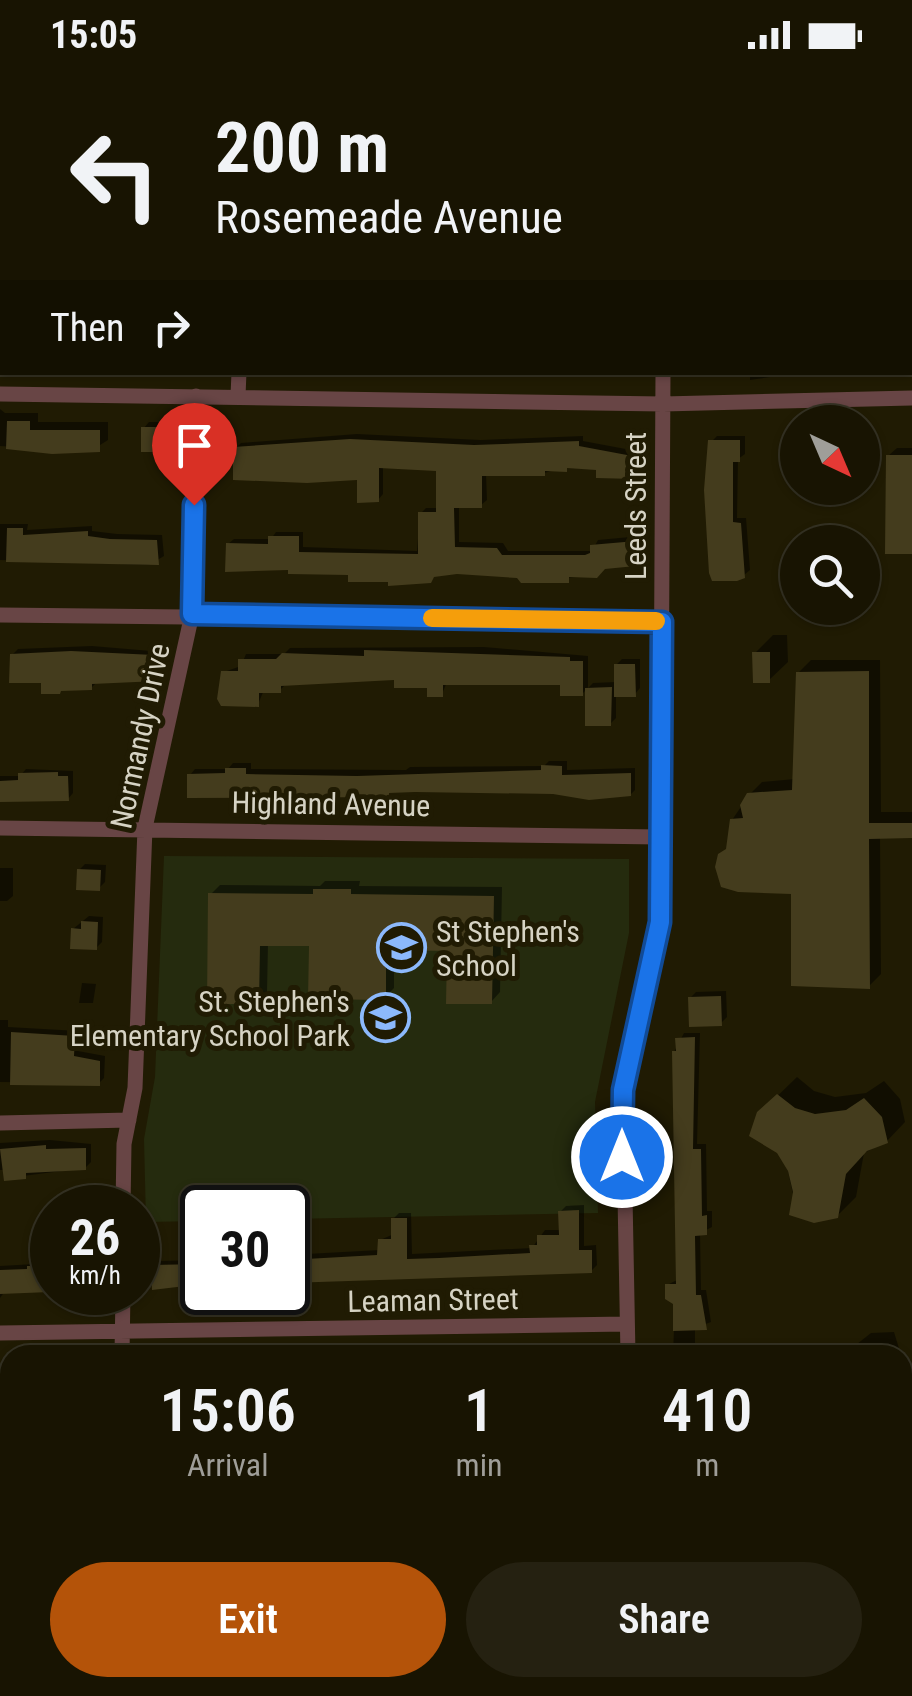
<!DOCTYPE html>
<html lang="en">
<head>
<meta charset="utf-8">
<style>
  body { margin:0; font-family:"Roboto Condensed",sans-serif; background:#252111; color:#f1f3f6; height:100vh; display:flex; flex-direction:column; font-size:38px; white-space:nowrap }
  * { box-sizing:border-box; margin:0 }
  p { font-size:32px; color:#9f9e99 }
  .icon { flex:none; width:55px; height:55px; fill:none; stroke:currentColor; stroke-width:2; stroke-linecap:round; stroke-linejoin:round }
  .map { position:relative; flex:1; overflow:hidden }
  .side { position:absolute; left:0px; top:1275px; width:912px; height:352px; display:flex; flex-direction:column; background:#181402; border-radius:30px 30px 0 0; box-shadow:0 2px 8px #0004,0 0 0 2px #363324 }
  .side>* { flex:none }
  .guide { position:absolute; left:0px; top:0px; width:912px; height:305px; box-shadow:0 2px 8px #0004,0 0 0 2px #363324; background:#181402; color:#f1f3f6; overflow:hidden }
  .needle { width:65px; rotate:136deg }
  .buttons { position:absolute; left:780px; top:335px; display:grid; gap:20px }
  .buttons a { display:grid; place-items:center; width:100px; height:100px; border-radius:50%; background:#181402; box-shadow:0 2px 8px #0004,0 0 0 2px #363324; font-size:50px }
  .speed { position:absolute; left:30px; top:1115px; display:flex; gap:20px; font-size:50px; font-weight:700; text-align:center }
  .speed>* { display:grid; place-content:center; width:130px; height:130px; border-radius:50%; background:#181402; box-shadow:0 2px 8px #0004,0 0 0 2px #363324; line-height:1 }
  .speed small { font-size:25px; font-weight:400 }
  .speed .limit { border:5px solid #111; border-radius:15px; background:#fff; color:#111 }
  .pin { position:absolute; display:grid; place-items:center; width:85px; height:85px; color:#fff; margin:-102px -42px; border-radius:50% 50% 50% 0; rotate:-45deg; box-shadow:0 0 10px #0007 }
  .pin .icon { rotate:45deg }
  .me { position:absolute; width:110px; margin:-55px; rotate:0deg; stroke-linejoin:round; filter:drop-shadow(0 0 8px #0008) }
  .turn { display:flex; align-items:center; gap:35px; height:210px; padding:0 50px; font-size:45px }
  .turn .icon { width:130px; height:130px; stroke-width:2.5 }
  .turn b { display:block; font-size:70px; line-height:85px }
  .then { display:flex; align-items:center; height:95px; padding:0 50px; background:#0003; gap:20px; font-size:38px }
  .eta { display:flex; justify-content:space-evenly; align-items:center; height:170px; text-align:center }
  .eta b { font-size:60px; font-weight:600; line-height:70px }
  .primary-button { display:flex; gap:20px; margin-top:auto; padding:20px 50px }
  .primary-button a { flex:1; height:115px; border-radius:60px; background:#b45309; color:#fff; font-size:40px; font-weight:600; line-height:115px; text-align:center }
  .primary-button a+a { background:#252111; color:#f1f3f6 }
  .status { display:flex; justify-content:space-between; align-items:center; height:70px; padding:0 50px; background:#181402; direction:ltr }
  .status svg { height:28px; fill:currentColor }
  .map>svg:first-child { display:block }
  .green { fill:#252b0e }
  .shadow { fill:#0007 }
  .building { fill:#443c1d }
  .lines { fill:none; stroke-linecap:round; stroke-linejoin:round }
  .minor { stroke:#684545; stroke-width:15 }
  .tertiary { stroke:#684545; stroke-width:20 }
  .route-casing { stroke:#114b97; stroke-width:25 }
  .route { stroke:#1a73e8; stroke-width:18 }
  .slow { stroke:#f59e0b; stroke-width:18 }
  .labels { text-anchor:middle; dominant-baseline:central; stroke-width:10; stroke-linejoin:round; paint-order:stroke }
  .street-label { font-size:30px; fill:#d6d3c4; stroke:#201b03 }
  .poi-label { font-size:30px; fill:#d6d3c4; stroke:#201b03; text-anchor:start }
</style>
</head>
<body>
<div class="status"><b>15:05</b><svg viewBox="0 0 49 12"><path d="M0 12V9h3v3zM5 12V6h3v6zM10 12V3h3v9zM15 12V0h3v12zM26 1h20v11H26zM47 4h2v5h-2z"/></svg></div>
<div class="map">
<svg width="912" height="1626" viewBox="0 0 912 1626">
  <rect width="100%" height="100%" fill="#201b03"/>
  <!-- green -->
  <path class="green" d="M164,786l465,3v74l-34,169 3,111 -310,6v-11h-86v13l-56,1 -2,-83 11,-62z
    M903,1495h9v131h-331v-8h321z"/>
  <!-- shadow -->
  <path class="shadow" d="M157,0h50v2h-50z
    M305,0h48v2h-48z
    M463,0h33v2h-33z
    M0,39h2v30h-2z
    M0,144h2v37h-2z
    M910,157l2,1v32h-2z
    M0,266h2v27h-2z
    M369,302h41l-2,3z
    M750,302h20v5l-20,3z
    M0,339l5,4h33v9h70v18l-19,12 -89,-6z
    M149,352h18v22l-5,6 -18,-22z
    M357,364l124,6 102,-4v5l64,12v17l-6,6 -71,-10 -26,7 -58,1 1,26 -6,5 -22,1v36l44,1 5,8h84l6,-11 43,-4v22l-6,6 -30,3 -9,9 -73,4 -5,-5 -61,-3 -67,8 -100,-13 -62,-23 6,-5h37l5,-7h27v15l114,4 3,-37 6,-6h13v-40l-56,-2v28l-5,6 -19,-23 -123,-29 5,-5z
    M717,366h28v18l-7,5 -1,59h9l4,52 -6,5 -33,-133z
    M897,378h15v104l-24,-96z
    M0,454h28l-1,6 65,-4v5l25,3 45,1 2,21 -15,9 -149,-5z
    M773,565h14l1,27 -19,18 -14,-27z
    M92,576l71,6v21l-6,6 -60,3 -6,6 -48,-7 -31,-26 6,-6z
    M484,577l104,9v32l5,-5 23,-1v-17l6,-6h18v29l-5,6h-19v24l-6,6 -23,-35 -5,5 -20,-12h-115l-5,12 -12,-9 -33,-8 -112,8 -5,5h-16l-6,14 -34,-32 17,-6 5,-12h38l6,-6z
    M811,590h69l1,152h31v24h-32l1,138 -12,12 -76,-94 -65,-43 4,-29 17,-25 13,-13 33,-3 3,-106z
    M549,691h18v9l68,-2v22l-6,6 -439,-21 5,-6h33l5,-6h18v6l155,1 4,-3 134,-1z
    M26,699l47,2v22l-5,6 -68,1v-24h20z
    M85,794l21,1 -1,17 -6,6 -20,-18z
    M0,798h13v28l-6,5h-7z
    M325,811h35l-1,5 143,1 -2,105 -9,10 -42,-54h-55v40l-9,9 -74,-53 -43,-1 -1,49 -9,10 -47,-108 9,-9 100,1z
    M89,846l14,1 -1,25 -6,6 -23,-19z
    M82,913l14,1 -3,19h-14z
    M726,921l1,26 -6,6 -31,-25 6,-6z
    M0,950h8v7l71,4 -1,20 27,5 -1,22 -5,5 -99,-1z
    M684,963h16l-3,111h9l1,67h5v16l-12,6 1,57h5l5,32 -16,6v27h-22l2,-52 -8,-18 12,-6 -5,-227z
    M797,1007l17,14 21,6 31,-4 18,-12 16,18 5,23 -18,19 -23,12 -8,44 -19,19 -42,-13 -9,-41 -26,-49z
    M50,1070l41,4v18l-6,6 -78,10v-8h-7v-27z
    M87,1116h10l-2,19h-11z
    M584,1135v41l12,-1 1,20 -6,6 -303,9v-25l92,-5v-10l14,-6 -1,-15 6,-6h12l1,41 120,-6 13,-18h16l-1,-18 6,-6z
    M202,1178v34l-26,1 -22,-17 5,-5 37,-1z
    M52,1193v28h-47l-5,7v-32z
    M894,1262l7,23h-58l28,-22z
    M493,1281l99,4h-151z
    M902,1287l10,13v77l-10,1z
    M4,1300h6v26h-10z
    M0,1423h10v22h-10z
    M0,1508l10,4v33l-2,-7h-8z
    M19,1618h67v8h-66z
    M133,1618h18v8h-18z
    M506,1618h27v8h-26z"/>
  <!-- building -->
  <path class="building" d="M7,351h23v9h70v22l-48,2 -46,-5z
    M141,357h21l1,25h-22z
    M350,369l124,6 105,-4v5l64,12 -1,20 -7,1 -39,-1v-8l-29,-2v4l-22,-1v5h-63v32h-28l1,39 42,1 5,7h83l5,-2v-8l46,-4v25l-31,3 -8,9 -28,-1v6h-48l-4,-5 -60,-4 -23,3 -3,6 -43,3v-4h-40v-7l-60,-1v-4l-63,2 1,-29 42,1v-8h31v16l119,2v-42h18v-41l-57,-3v34l-22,1v-23l-50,3 -74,-3v-33z
    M708,370h32v22h-7v60l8,1 4,55 -8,3h-25l-3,-8 -5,-83z
    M886,385h26v99h-27z
    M7,458h16v7l65,-4v5l22,3 47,1 2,25 -153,-3z
    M364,580l206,7v4h13v35h-23v-11h-117v12h-16v-9h-33v-8l-113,6v7h-22v14l-38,-1 -4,-7 4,-28h17v-12h38l6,-6 82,3z
    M71,581l83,4 4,2v24l-66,3v6l-31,1 -1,3h-19v-11h-32l1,-29z
    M752,582h18v31h-17z
    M614,594h21l1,33h-22z
    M869,601v152h43v15l-43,1 1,150 -79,-3v-92l-53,-2 -17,-5 -6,-20 3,-13 8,-5 4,-30 13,-1 -3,-13 7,-12 45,-3 4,-118z
    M612,617l-1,39h-26v-38z
    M541,695l21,1v9l69,-2v23l-42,4 -36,-6 -138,-2 -26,1v4l-202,1v-24l38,-1v-5h21v6l111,2 184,-6z
    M58,702v4h10l1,25 -69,1v-21l18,-1v-7z
    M77,799l24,1 -1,21 -24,-1z
    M313,819h38v5l143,2 -2,108h-46l1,-53 -61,-1v50l-78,-1 1,-53h-49l-1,58h-52l1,-111 105,1z
    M81,851l17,1 -1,28 -27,-1 1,-21 10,1z
    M721,926l1,30 -33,1 -1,-30z
    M11,962l64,4 -1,20 26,5v25l-90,-1z
    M695,967l-2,112h8l1,67 5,-1v20l-12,1 1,59h5l6,35 -34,1v-27l-8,-5v-15h11l-4,-233h4l-1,-13z
    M777,1024l18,14 20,6 31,-4 18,-12 18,19 6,26 -21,8 -21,23 -8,44 -24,5 -25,-8 4,-23 -5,-21 -11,-18 -28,-17 8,-24z
    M46,1075v4l40,-1v22l-60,3v6l-22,2 -4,-32z
    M579,1140v40h13v23l-304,10v-23l89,-5 1,-16h13v-21h16v41l32,-1 91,-5 -1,-8h8v-10h22l-1,-24z
    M202,1194v20l-50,6 -1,-25z
    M27,1196h23v26l-50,2v-24l27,-1z"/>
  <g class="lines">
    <!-- minor -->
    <path class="minor" d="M665,0v2
      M243,2v-2
      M0,107h2
      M910,112h2
      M0,324l663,10 249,-6
      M238,326l1,-24
      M0,545l663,7
      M0,758l661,9
      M0,1053l129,-3
      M123,1138l1,-64 11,-56 10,-260 47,-214 4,-218
      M0,1263l627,-9
      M122,1285l1,-63
      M628,1285l-5,-265 37,-168 3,-550
      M465,1618v8"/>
    <!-- tertiary -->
    <path class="tertiary" d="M902,1471h10
      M0,1484h10"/>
  </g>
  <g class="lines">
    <defs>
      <path id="route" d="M194,435l-2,109 470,8 -2,300 -37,168 -1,67"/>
    </defs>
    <!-- route casing -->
    <use href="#route" class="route-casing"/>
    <!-- route -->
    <use href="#route" class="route"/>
    <!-- slow -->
    <path class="slow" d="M432,548l224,3"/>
  </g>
  <!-- icons -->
  <defs>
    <symbol id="school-ring" viewBox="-11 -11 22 22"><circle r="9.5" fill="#201b03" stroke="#8cb9fc" stroke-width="1.5"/><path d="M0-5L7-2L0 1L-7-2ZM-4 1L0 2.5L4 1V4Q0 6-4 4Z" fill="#8cb9fc"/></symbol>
  </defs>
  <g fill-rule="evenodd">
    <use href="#school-ring" x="374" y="850" width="55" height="55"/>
    <use href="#school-ring" x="358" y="920" width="55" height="55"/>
  </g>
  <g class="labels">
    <!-- street labels -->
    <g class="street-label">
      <text transform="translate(635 436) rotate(-90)">Leeds Street</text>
      <text transform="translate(140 666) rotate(-78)">Normandy Drive</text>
      <text transform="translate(331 734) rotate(1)">Highland Avenue</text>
      <text transform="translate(433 1230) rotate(-1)">Leaman Street</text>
    </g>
    <!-- poi labels -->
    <g class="poi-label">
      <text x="436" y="861">St Stephen's<tspan x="436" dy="34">School</tspan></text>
      <text x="350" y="931" text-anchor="end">St. Stephen's<tspan x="350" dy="34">Elementary School Park</tspan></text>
    </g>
  </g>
</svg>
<div class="buttons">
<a><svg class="needle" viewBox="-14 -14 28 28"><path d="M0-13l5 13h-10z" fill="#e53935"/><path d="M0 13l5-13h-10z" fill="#9f9e99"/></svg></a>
<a><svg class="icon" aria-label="search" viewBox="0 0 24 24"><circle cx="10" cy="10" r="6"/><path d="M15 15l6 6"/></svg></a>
</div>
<div class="speed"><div>26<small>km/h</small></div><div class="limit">30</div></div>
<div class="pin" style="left:194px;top:435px;background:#d93025"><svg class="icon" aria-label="arrive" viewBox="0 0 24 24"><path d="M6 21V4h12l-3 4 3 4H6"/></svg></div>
<svg class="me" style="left:622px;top:1087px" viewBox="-20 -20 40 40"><circle r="17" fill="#1a73e8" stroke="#fff" stroke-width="3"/><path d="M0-11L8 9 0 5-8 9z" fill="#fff"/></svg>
<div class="guide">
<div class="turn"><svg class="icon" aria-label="left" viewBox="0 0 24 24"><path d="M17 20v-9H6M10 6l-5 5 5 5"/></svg><div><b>200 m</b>Rosemeade Avenue</div></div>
<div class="then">Then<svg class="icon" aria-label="right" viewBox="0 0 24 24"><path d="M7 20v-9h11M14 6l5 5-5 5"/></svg></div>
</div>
<section class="side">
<div class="eta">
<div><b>15:06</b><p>Arrival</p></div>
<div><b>1</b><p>min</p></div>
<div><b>410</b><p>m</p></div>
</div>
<div class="primary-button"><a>Exit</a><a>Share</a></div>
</section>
</div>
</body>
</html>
